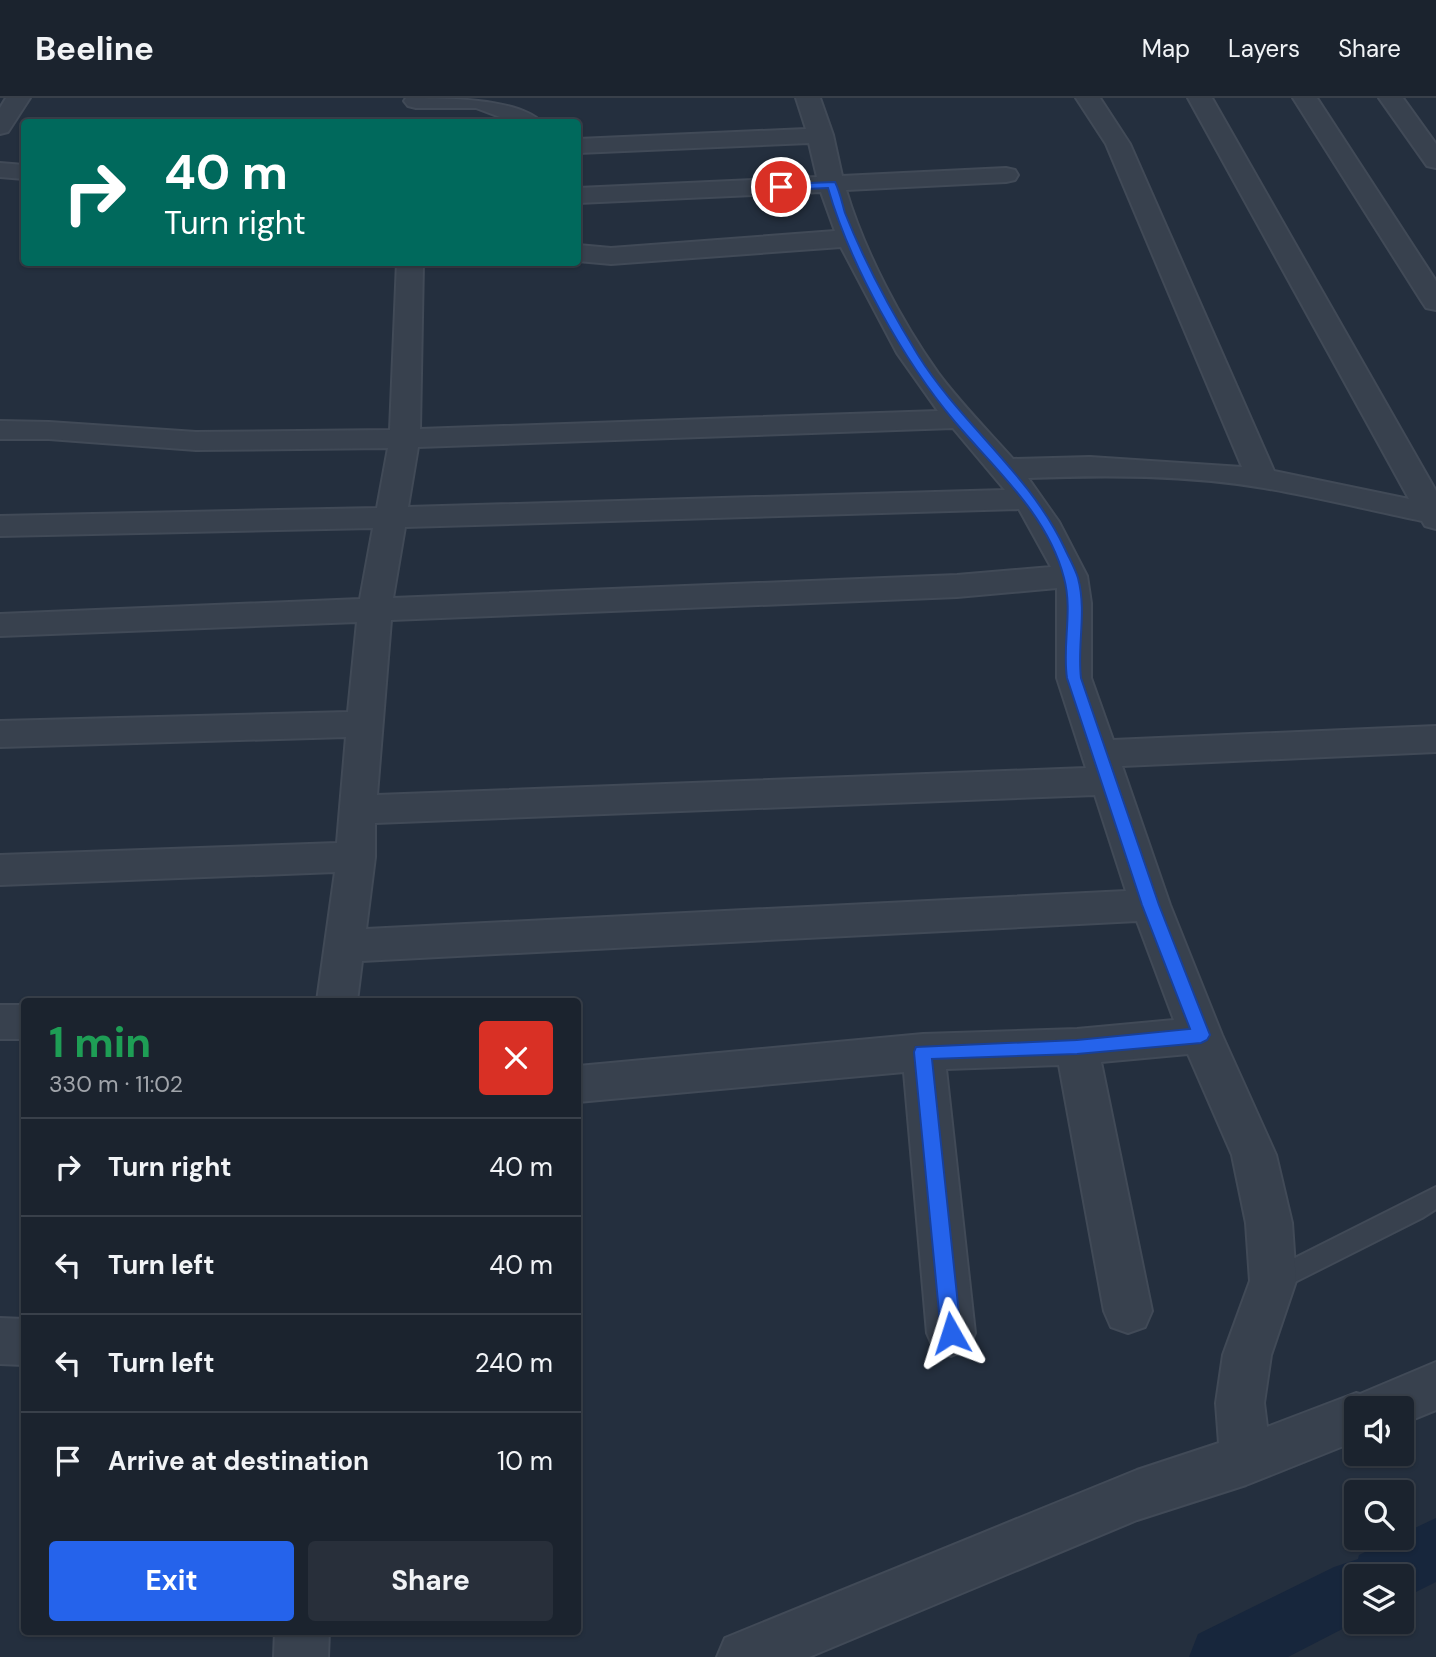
<!DOCTYPE html>
<html lang="en">
<head>
<meta charset="utf-8">
<style>
  body { margin:0; font-family:"DM Sans",sans-serif; background:#282f3a; color:#f1f3f6; height:100vh; display:flex; flex-direction:column; font-size:26px; white-space:nowrap }
  * { box-sizing:border-box; margin:0 }
  p { font-size:23px; color:#a0a4aa }
  .icon { flex:none; width:38px; height:38px; fill:none; stroke:currentColor; stroke-width:2; stroke-linecap:round; stroke-linejoin:round }
  .map { position:relative; flex:1; overflow:hidden }
  .drawer { position:absolute; left:21px; top:900px; width:560px; height:637px; display:flex; flex-direction:column; background:#1b232e; border-radius:7px; box-shadow:0 2px 5px #0004,0 0 0 2px #39404a }
  .drawer>* { flex:none }
  .hud { position:absolute; left:21px; top:21px; width:560px; height:147px; border-radius:7px; box-shadow:0 2px 5px #0004,0 0 0 2px #39404a; background:#00695c; color:#fff; overflow:hidden }
  .buttons { position:absolute; left:1344px; top:1298px; display:grid; gap:14px }
  .buttons a { display:grid; place-items:center; width:70px; height:70px; border-radius:7px; background:#1b232e; box-shadow:0 2px 5px #0004,0 0 0 2px #39404a; font-size:35px }
  .pin { position:absolute; display:grid; place-items:center; width:60px; height:60px; color:#fff; margin:-30px; border:4px solid #fff; border-radius:50%; box-shadow:0 2px 7px #0007 }
  .me { position:absolute; width:77px; margin:-38px; rotate:354deg; stroke-linejoin:round; filter:drop-shadow(0 0 5px #0008) }
  .turn { display:flex; align-items:center; gap:24px; height:147px; padding:0 28px; font-size:32px }
  .turn .icon { width:91px; height:91px; stroke-width:2.5 }
  .turn b { display:block; font-size:49px; line-height:60px }
  .round { display:grid; place-items:center; flex:none; width:74px; height:74px; border-radius:7px; background:#282f3a }
  .overview { display:flex; align-items:center; justify-content:space-between; height:119px; padding:0 28px }
  h1 { font-size:42px; font-weight:700; line-height:52px; color:#1e9e55 }
  .action { display:flex; gap:14px; margin-top:auto; padding:14px 28px }
  .action a { flex:1; height:80px; border-radius:7px; background:#2563eb; color:#fff; font-size:28px; font-weight:700; line-height:80px; text-align:center }
  .action a+a { background:#282f3a; color:#f1f3f6 }
  ul { padding:0; list-style:none }
  li { display:flex; align-items:center; gap:21px; height:98px; padding:0 28px; border-top:2px solid #39404a }
  li div { flex:1 }
  li b { display:block; font-size:26px }
  li em { font-style:normal }
  header { display:flex; align-items:center; gap:42px; box-sizing:border-box; height:98px; padding:0 35px; background:#1b232e; border-bottom:2px solid #39404a }
  header strong { font-size:33px }
  nav { display:flex; gap:38px; margin-inline-start:auto; font-size:24px }
  .map>svg:first-child { display:block }
  .lines { fill:none; stroke-linecap:round; stroke-linejoin:round }
  .canal { fill:#17263c; fill-rule:evenodd }
  .lane-casing { stroke:#414a57; stroke-width:4 }
  .street-casing { stroke:#414a57; stroke-width:4 }
  .lane { fill:#38414e; fill-rule:evenodd }
  .street { fill:#38414e; fill-rule:evenodd }
  .route { fill:#2563eb; stroke:#184099; stroke-width:2 }
</style>
</head>
<body>
<header>
<strong>Beeline</strong>
<nav><a>Map</a><a>Layers</a><a>Share</a></nav>
</header>
<div class="map">
<svg width="1436" height="1559" viewBox="0 0 1436 1559">
  <rect width="100%" height="100%" fill="#242f3e"/>
  <g class="lines">
    <!-- canal -->
    <path class="canal" d="M1436,1420v64l-34,17v-22h-46v45l-68,35h-99l9,-23 136,-67 24,-8 1,-4 34,-17h9v-4z"/>
    <defs>
      <path id="lane" d="M1436,1089v22l-14,9 -141,71 -8,3 -8,-3 -4,-8 4,-8z"/>
      <path id="street" d="M6,0h24l-22,34 -8,2v-26z
        M406,0c36,0 112,0 135,24h-28l-37,-14h-60l-8,-2 -4,-5z
        M796,0h24l13,37 9,41 164,-8 9,2 3,5 -3,5 -9,2 -160,8c18,61 55,131 92,183 23,31 50,58 75,86l77,-2 152,10 -136,-323 -30,-46h24l30,46 144,327 135,28 -221,-401h24l224,393v38l-11,-3 -3,-5c-53,-11 -105,-24 -158,-33 -78,-13 -158,-13 -236,-10l31,44 28,54 4,27v75l22,62 323,-14v26l-314,14 48,139 52,130 54,120 16,68 4,58 -25,74 -7,48 3,24 89,-34 4,1 76,-32v48l-34,14v-15h-46v32l-110,44 -109,35 -328,137h-92l8,-19 412,-168 82,-27 -3,-40 7,-48 27,-74 -4,-58 -14,-68 -44,-101 -87,8 51,249 -7,16 -17,6 -17,-6 -7,-16 -45,-246 -113,4 29,264 -7,16 -17,7 -17,-7 -7,-16 -23,-261 -326,30v-36l345,-32 154,-5 97,-9 -37,-99 -775,40 -5,40h-40l18,-129 -335,13v-30l337,-12 9,-106 -346,10v-26l348,-9 9,-90 -357,14v-22l360,-15 13,-71 -373,8v-20l377,-8 11,-60 -192,2 -147,-11h-49v-18l49,1 147,10 194,-2 7,-168h26l-3,167 518,-18 -41,-58 -56,-106 -230,17 -33,-3v-16l33,3 224,-17 -14,-39 -243,11v-15l239,-11 -8,-34 -231,10v-14l228,-10zM953,330l52,62 -597,17 10,-60zM1019,411l32,58 -94,8 -564,23 12,-71zM1057,490v90l29,90 -709,27 14,-175 566,-23zM1095,697l31,96 -760,38 9,-72v-34z
        M1293,0h24l119,183v29l-10,-2 -4,-6z
        M1379,0h24l33,46v24l-9,-2z
        M0,65l24,2v14l-24,-2z
        M0,907h24v34h-24z
        M0,1220l24,1v46l-24,-1z
        M275,1533h54l-1,26h-54z"/>
    </defs>
    <!-- lane casing -->
    <use href="#lane" class="lane-casing"/>
    <!-- street casing -->
    <use href="#street" class="street-casing"/>
    <!-- lane -->
    <use href="#lane" class="lane"/>
    <!-- street -->
    <use href="#street" class="street"/>
  </g>
  <!-- route -->
  <path class="route" d="M835,84c5,10 7,21 10,31 19,48 46,98 73,142 43,69 112,119 147,194 4,9 10,19 13,29 9,34 -1,67 3,100l78,227 51,130 -3,5 -6,3 -124,11 -145,5 29,274 -3,6 -7,3 -7,-3 -3,-6 -27,-281 2,-5 161,-7 113,-11 -48,-124 -75,-227c-5,-33 6,-67 -3,-100 -16,-63 -69,-109 -109,-156 -52,-62 -105,-157 -127,-234l-47,2 -5,-3 5,-3z"/>
</svg>
<div class="buttons">
<a><svg class="icon" aria-label="sound" viewBox="0 0 24 24"><path d="M4 9h4l5-4v14l-5-4H4zM17 9q2 3 0 6"/></svg></a>
<a><svg class="icon" aria-label="search" viewBox="0 0 24 24"><circle cx="10" cy="10" r="6"/><path d="M15 15l6 6"/></svg></a>
<a><svg class="icon" aria-label="layers" viewBox="0 0 24 24"><path d="M12 4l9 5-9 5-9-5zM3 14l9 5 9-5"/></svg></a>
</div>
<div class="pin" style="left:781px;top:89px;background:#d93025"><svg class="icon" aria-label="arrive" viewBox="0 0 24 24"><path d="M6 21V4h12l-3 4 3 4H6"/></svg></div>
<svg class="me" style="left:951px;top:1235px" viewBox="-20 -20 40 40"><path d="M0-17L14 15 0 8-14 15z" fill="#2563eb" stroke="#fff" stroke-width="4"/></svg>
<div class="hud">
<div class="turn"><svg class="icon" aria-label="right" viewBox="0 0 24 24"><path d="M7 20v-9h11M14 6l5 5-5 5"/></svg><div><b>40 m</b>Turn right</div></div>
</div>
<section class="drawer">
<div class="overview"><div><h1>1 min</h1><p>330 m · 11:02</p></div><a class="round" style="background:#d93025;color:#fff"><svg class="icon" aria-label="close" viewBox="0 0 24 24"><path d="M6 6l12 12M18 6L6 18"/></svg></a></div>
<ul>
<li><svg class="icon" aria-label="right" viewBox="0 0 24 24"><path d="M7 20v-9h11M14 6l5 5-5 5"/></svg><div><b>Turn right</b></div><em>40 m</em></li>
<li><svg class="icon" aria-label="left" viewBox="0 0 24 24"><path d="M17 20v-9H6M10 6l-5 5 5 5"/></svg><div><b>Turn left</b></div><em>40 m</em></li>
<li><svg class="icon" aria-label="left" viewBox="0 0 24 24"><path d="M17 20v-9H6M10 6l-5 5 5 5"/></svg><div><b>Turn left</b></div><em>240 m</em></li>
<li><svg class="icon" aria-label="arrive" viewBox="0 0 24 24"><path d="M6 21V4h12l-3 4 3 4H6"/></svg><div><b>Arrive at destination</b></div><em>10 m</em></li>
</ul>
<div class="action"><a>Exit</a><a>Share</a></div>
</section>
</div>
</body>
</html>
